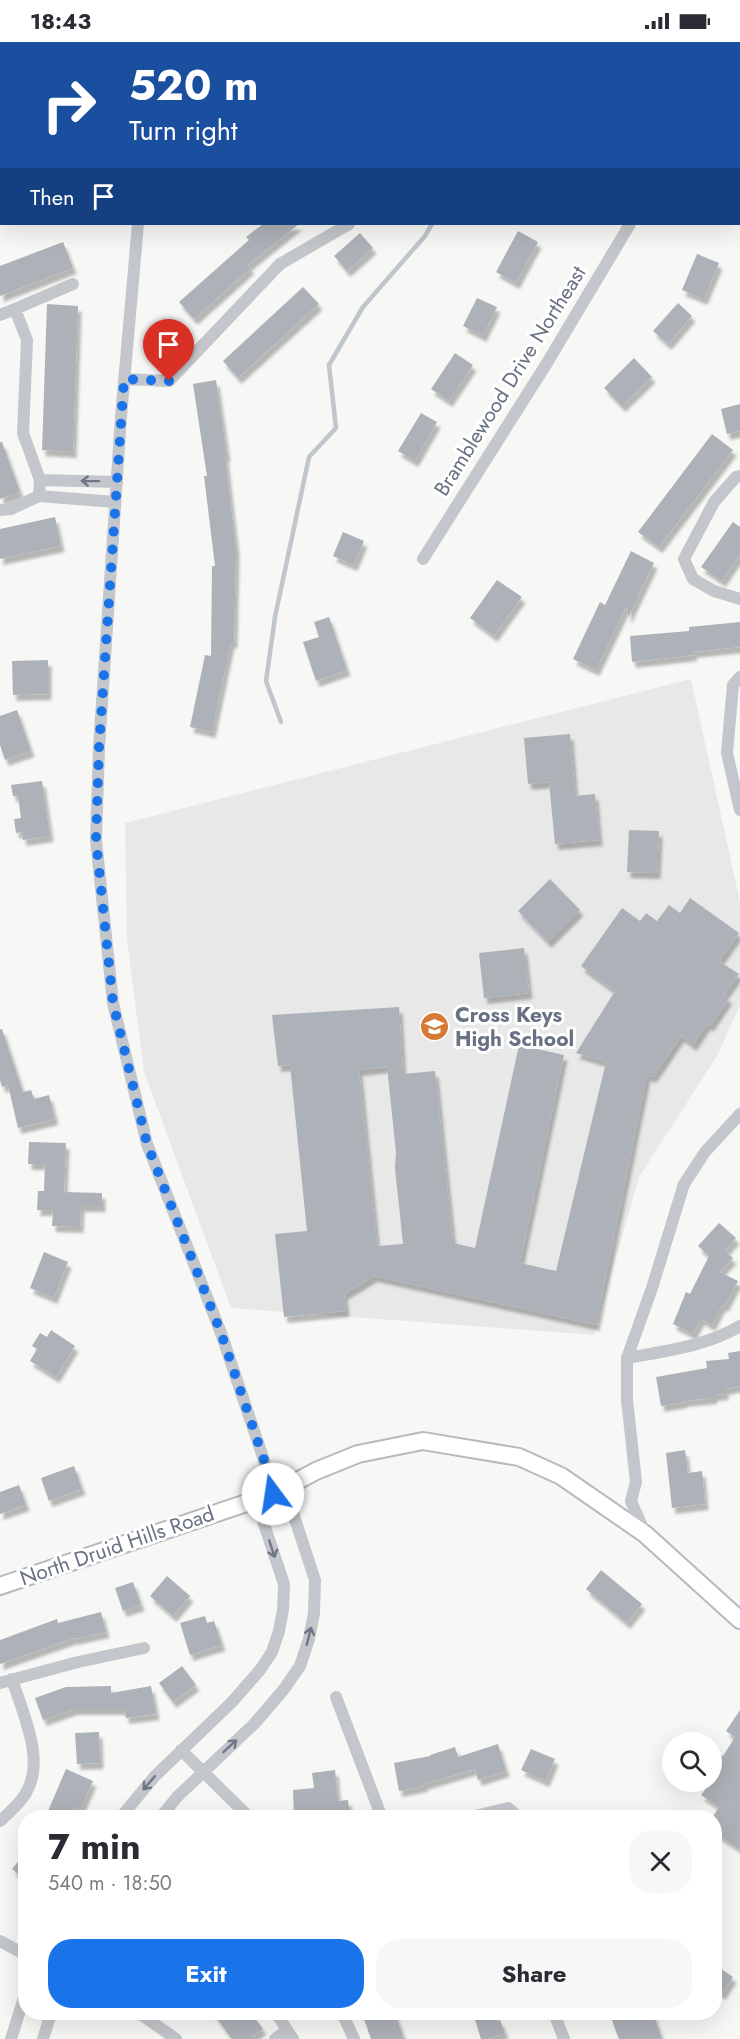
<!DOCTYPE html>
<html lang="en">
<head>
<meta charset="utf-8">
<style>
  body { margin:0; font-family:Jost,sans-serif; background:#f7f7f7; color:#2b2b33; height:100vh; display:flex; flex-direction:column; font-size:22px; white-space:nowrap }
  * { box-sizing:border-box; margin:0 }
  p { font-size:20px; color:#7c7c81 }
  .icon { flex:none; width:33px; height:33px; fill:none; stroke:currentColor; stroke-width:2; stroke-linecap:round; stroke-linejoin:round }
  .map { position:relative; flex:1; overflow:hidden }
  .drawer { position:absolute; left:18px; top:1768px; width:704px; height:210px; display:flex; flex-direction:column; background:#fff; border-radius:24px; box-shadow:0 6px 24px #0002 }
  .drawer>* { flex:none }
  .hud { position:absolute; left:0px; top:0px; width:741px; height:183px; box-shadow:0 6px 24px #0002; background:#1a4fa0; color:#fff; overflow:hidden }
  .controls { position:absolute; left:662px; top:1690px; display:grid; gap:12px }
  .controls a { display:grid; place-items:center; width:60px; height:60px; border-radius:50%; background:#fff; box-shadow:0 6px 24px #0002; font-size:30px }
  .pin { position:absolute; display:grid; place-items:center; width:51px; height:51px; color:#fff; margin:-62px -26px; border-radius:50% 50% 50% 0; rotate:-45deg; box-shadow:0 0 6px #0007 }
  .pin .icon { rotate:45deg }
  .me { position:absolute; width:66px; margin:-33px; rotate:346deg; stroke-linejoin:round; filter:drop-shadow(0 0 4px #0008) }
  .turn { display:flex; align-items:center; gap:21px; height:126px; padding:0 30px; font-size:27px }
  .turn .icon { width:78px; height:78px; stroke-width:2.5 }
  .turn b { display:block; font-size:42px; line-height:51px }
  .then { display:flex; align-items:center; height:57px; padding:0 30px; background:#0003; gap:12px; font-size:22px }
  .round { display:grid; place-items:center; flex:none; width:63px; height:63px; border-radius:24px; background:#f7f7f7 }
  .headline { display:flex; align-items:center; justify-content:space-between; height:102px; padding:0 30px }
  h1 { font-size:36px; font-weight:700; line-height:45px }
  .button { display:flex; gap:12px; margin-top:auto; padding:12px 30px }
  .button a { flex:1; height:69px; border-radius:24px; background:#1a73e8; color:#fff; font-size:24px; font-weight:700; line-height:69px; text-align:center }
  .button a+a { background:#f7f7f7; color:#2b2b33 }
  .status { display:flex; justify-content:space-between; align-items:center; height:42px; padding:0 30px; background:#fff; direction:ltr }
  .status svg { height:16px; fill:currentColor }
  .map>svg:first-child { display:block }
  .built { fill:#e8e8e8 }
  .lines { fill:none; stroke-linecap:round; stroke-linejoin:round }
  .stream { stroke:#bfc6cc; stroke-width:4.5 }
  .building { fill:#adb2b8; fill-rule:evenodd; filter:url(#shadow) }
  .secondary-casing { stroke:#b6b9be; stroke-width:20 }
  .minor { stroke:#c3c6ca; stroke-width:12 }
  .secondary { stroke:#fff; stroke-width:16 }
  .oneway { stroke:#6e7687 }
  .route { stroke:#1a73e8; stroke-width:10; stroke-dasharray:0 18 }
  .labels { text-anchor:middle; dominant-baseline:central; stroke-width:6; stroke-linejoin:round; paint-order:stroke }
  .street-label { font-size:21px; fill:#697283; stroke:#fff }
  .poi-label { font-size:21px; font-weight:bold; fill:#697283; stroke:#fff; text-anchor:start }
</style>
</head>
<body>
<div class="status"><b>18:43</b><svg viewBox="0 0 49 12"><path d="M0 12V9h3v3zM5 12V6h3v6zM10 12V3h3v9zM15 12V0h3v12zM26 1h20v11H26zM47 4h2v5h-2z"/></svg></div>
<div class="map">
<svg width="740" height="1997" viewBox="0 0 740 1997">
  <defs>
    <filter id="shadow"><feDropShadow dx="3.5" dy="6" stdDeviation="1.5" flood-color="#0004"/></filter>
  </defs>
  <rect width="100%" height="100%" fill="#f7f7f5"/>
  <!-- built -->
  <path class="built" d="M691,637l49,223v103l-23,51 -78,121 -45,158 -363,-27 -87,-236 -17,-132 -2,-117z"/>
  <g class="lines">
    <!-- stream -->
    <path class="stream" d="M547,2l1,-2
      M281,680l-15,-41 9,-64 34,-160 27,-29 -7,-63 34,-58 62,-71 7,-12"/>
  </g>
  <!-- building -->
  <path class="building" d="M263,182h36l-51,41 3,3 -57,51 -15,-17 70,-62 -3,-3z
    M518,189l20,11 -22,41 -20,-11z
    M360,191l13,15 -26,23 -13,-15z
    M63,200l10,26 -73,28v-30z
    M697,212l22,9 -15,36 -22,-9z
    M303,245l16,17 -81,74 -15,-17z
    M477,256l20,9 -14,29 -20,-10z
    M678,261l14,13 -24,28 -15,-13z
    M47,262l31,2 -5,146 -31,-2z
    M455,311l18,12 -24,36 -18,-12z
    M634,316l18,19 -30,29 -18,-18z
    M216,338l11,76h-2l11,93 -2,93h-3l-19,90 -22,-5 15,-72 6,1 1,-90h3l-11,-90h3l-14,-92z
    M740,362v27l-13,3 -6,-25z
    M421,371l16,9 -22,39 -17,-10z
    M712,392l21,16 -74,97 -21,-15z
    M0,400h2l18,50 -20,7z
    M55,475l6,29 -61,13v-30z
    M733,480l7,5v28l-18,26 -21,-14z
    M343,490l21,9 -10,24 -21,-9z
    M631,509l23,12 -26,55 -1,-13 -31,65 -23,-11 27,-57 5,3z
    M497,538l25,17 -28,39 -24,-18z
    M329,575l18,53 -31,11 -13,-39 16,-5 -5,-15z
    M740,580v25l-47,5 1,3 -62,7 -2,-26 59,-5v-4z
    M48,618v34l-35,1 -1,-34z
    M17,668l14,41 -26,9 -5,-15v-29z
    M570,692l5,62 20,-2 4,46 -44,4 -6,-62 -21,2 -4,-46z
    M42,739l8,55 -27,4 -1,-8 -6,1 -2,-14 7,-1 -3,-22h-5l-2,-11z
    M629,788l30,1 -2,42 -30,-1z
    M550,837l30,31 -32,32 -30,-31z
    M690,856l49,35 -20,28 20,13 -15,21 5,3 -19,28 -3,-2 -14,21 -12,-9 -28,41 -6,-2 -51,250 -222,-49 -30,18 2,17 -62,6 -9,-83 32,-3 -17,-166 -12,1 -6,-51 127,-8 4,67 32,-3 18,172 22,5 44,-203 45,10 -44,208 36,8 50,-209 -30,-9 39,-62 -34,-25 41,-58 18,13 6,-8 11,8 12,-16 11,8zM387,1025l9,85 -1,16 8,76 -26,2 -18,-176z
    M524,906l5,45 -45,5 -5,-45z
    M0,987h2l21,63 8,-2 3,9 15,-4 6,24 -37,9 -10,-43 -6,2 -2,-7z
    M29,1100l37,1 -2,49 38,1v13h-21l-1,21 -28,-1 1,-16h-16l1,-19h6l1,-27h-17z
    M719,1181l17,15 -11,13 8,7 -13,14 18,9 -13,25 -3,-1 -10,20 -11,-6 -8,15 -20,-10 13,-32 4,2 19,-38 -11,-10z
    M44,1210l24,10 -14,36 -24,-10z
    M51,1288l24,16 -19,31 -26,-16 7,-12 -5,-3 8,-13 7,4z
    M740,1309v35l-15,3v5l-11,1v3l-31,3 1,1 -23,4 -5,-29 51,-9 -1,-7 23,-2 -1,-6z
    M685,1408l3,23 14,-2 3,33 -33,4 -6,-55z
    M74,1424l8,23 -33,12 -8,-23z
    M19,1443l7,20 -26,9v-22z
    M601,1528l41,34 -15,19 -41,-34z
    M167,1534l23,20 -17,20 -23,-20z
    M133,1540l8,23 -18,6 -8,-23z
    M101,1570l5,20 -32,7v-1l-74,26v-24l57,-21 1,4z
    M205,1574l2,7 7,-2 8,24 -32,10 -10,-32z
    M182,1624l14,19 -23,17 -14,-19z
    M111,1644v7l40,-7 5,28 -30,4 -2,-9h-50l-31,11 -8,-22 31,-11z
    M740,1668v139l-26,-17v-17l5,-8 -18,-12 10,-13v-16l8,-13 4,3 12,-19 -9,-6z
    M99,1690l1,31 -23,1 -2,-31z
    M498,1702l8,27 -28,9 -3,-11 -51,15v2l-25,5 -5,-28 36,-7v-1l25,-8 3,10z
    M531,1707l24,10 -9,22 -25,-11z
    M66,1727l27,12 -13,29 -5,-3 -5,11h-25z
    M335,1728l3,31 10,-1 2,18h-56l-1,-28 21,-2 -2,-15z
    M26,1810v29l-14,-12z
    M714,1922l19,13 -11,17 -8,-5z
    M213,1971h38l12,16 -14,10h-17z
    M362,1971h33l9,26h-33z
    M473,1971h21l3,8 3,-1 5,13 -17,6h-7z
    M627,1971h26l9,26h-43l-8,-21z"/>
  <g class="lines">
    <defs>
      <path id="secondary" d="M0,1544l273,-92 43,-23 42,-17 65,-13 96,16 42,19 84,58 95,86"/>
    </defs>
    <!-- secondary casing -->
    <use href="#secondary" class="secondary-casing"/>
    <!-- minor -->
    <path class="minor" d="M34,0v2
      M150,2v-2
      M0,29h2
      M0,153h2
      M138,182l-17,192 -22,332 -3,92 17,163 34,141 74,189 48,142 4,19
      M15,267l58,-25
      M0,273l15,-6 12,31 -4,93 17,47 -1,16 -28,13 -11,1
      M124,337l45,2 111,-117 69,-40
      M740,434l-4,1 -22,25 -30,57 9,20 21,12 26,8
      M40,438l77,2
      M39,454l76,6
      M423,517l124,-196 83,-139
      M740,635l-7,8 -6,68 13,57
      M627,1316c38,-7 80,-12 113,-32
      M645,1491l-14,-32 5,-19 -9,-82v-42l25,-70 32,-104 21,-32 35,-38
      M0,1641l78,-21 66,-14
      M336,1655l46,121
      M181,1708l69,68
      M120,1776l35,-42 77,-74 28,-32 12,-18 7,-21 4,-21 1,-26 -21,-63 10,-27
      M160,1776l17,-21 78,-74 29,-34 16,-23 9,-27 5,-26 1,-33 -22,-67 -20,-19
      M467,1776l41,-10 12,10
      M0,1779c9,-8 20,-18 26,-28 20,-33 -4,-81 -14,-114
      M0,1899l26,14
      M139,1971l37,26
      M276,1971l17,26
      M342,1971l12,26
      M554,1971l10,26
      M11,1997l15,-48
      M43,1997l8,-26
      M275,1997l12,-9"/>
    <!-- secondary -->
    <use href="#secondary" class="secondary"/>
  </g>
  <!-- one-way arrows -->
  <defs><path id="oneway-shaft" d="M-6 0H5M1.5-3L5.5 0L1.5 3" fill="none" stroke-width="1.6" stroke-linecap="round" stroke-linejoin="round" transform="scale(1.5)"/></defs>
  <g class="oneway">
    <use href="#oneway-shaft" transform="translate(90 439) rotate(-179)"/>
    <use href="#oneway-shaft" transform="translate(272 1507) rotate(72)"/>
    <use href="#oneway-shaft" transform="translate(309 1594) rotate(-76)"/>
    <use href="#oneway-shaft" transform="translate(230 1704) rotate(-43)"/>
    <use href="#oneway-shaft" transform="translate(149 1741) rotate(131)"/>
  </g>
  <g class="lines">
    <!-- route -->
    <path class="route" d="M169,339l-45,-2 -25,369 -3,92 17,163 34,141 74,189 48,142 4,19"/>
  </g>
  <!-- icons -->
  <defs>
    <symbol id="school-disc" viewBox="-11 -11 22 22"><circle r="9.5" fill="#d67936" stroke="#fff"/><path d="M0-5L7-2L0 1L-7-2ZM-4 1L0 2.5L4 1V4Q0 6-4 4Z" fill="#fff"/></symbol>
  </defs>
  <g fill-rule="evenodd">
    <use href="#school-disc" x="418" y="968" width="33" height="33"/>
  </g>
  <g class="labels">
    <!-- street labels -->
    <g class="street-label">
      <text transform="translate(510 339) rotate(-58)">Bramblewood Drive Northeast</text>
      <text transform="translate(117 1504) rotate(-19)">North Druid Hills Road</text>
    </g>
    <!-- poi labels -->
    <g class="poi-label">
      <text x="455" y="973">Cross Keys<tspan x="455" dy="24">High School</tspan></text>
    </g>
  </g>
</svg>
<div class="controls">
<a><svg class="icon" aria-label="search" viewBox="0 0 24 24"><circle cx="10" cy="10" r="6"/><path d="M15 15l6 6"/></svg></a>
</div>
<div class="pin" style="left:169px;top:339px;background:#d93025"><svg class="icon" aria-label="arrive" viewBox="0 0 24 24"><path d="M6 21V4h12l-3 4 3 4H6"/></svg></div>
<svg class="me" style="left:273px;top:1452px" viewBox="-20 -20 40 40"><circle r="19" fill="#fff"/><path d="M0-13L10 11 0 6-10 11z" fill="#1a73e8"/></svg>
<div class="hud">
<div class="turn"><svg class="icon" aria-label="right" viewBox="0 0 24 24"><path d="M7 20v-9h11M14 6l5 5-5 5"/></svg><div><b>520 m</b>Turn right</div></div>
<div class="then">Then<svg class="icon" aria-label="arrive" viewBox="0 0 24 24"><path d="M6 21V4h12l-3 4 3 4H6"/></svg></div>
</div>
<section class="drawer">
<div class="headline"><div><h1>7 min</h1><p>540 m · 18:50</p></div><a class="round"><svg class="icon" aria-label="close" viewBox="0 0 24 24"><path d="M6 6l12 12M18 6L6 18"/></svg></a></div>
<div class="button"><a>Exit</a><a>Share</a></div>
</section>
</div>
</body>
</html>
